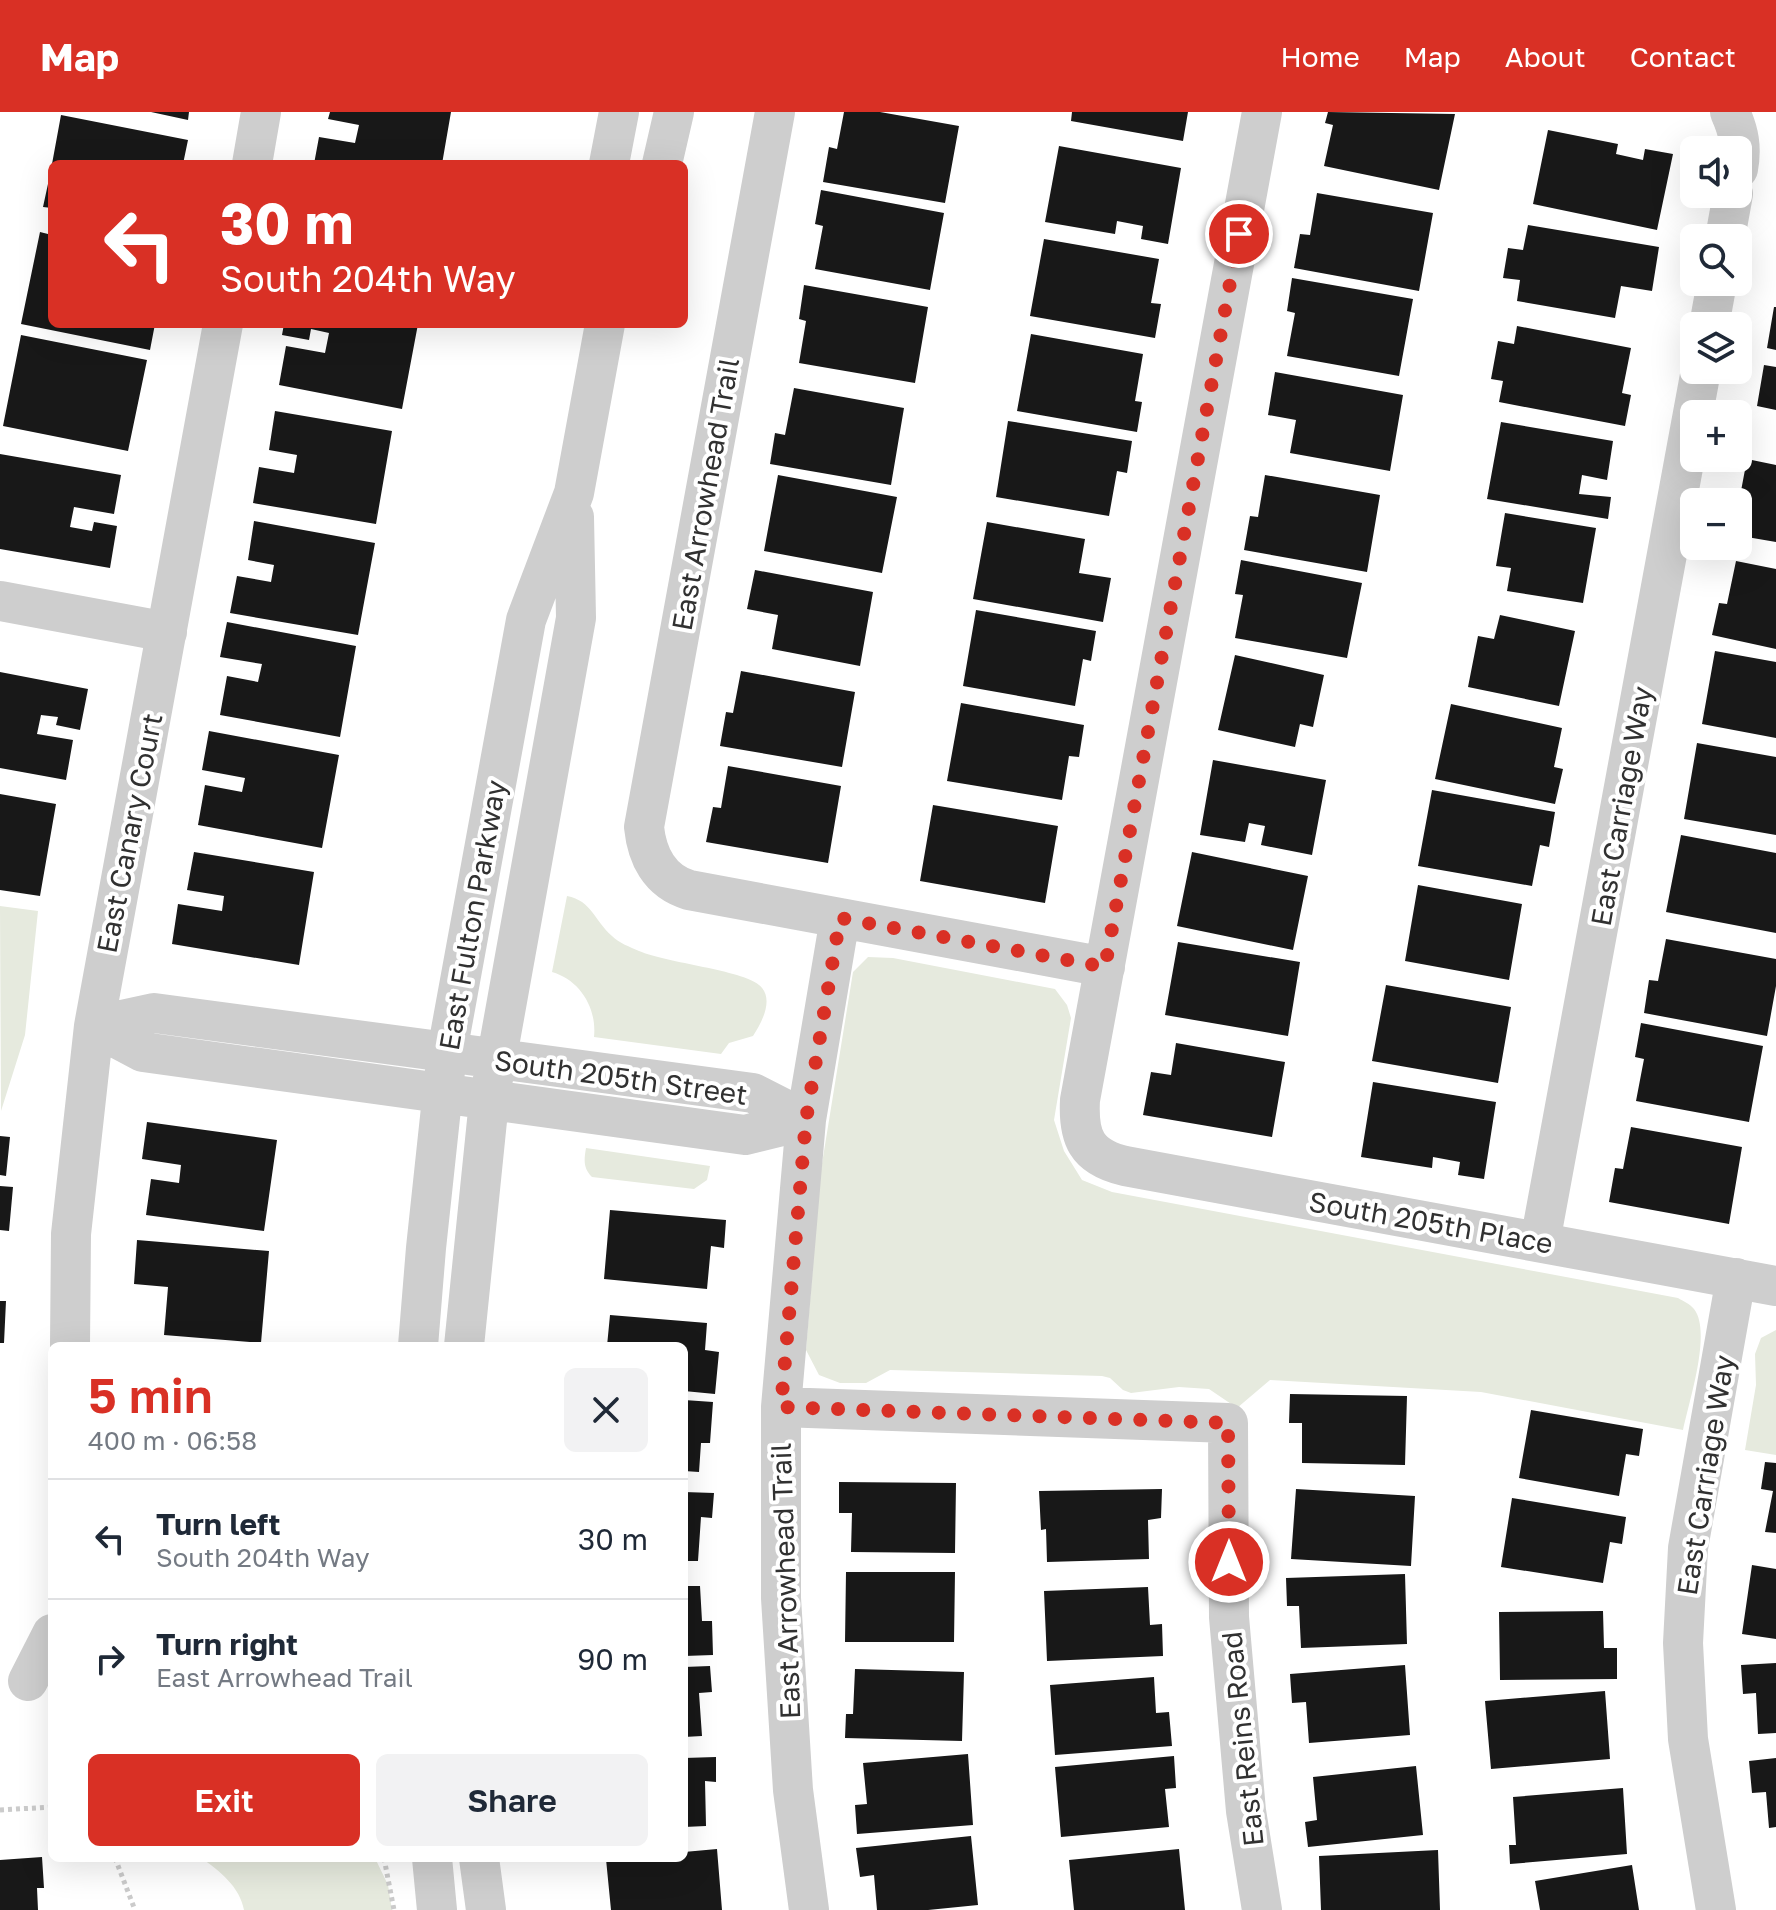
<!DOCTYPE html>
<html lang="en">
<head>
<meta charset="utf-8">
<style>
  body { margin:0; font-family:"Golos Text",sans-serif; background:#f2f2f3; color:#1f2937; height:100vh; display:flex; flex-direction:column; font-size:30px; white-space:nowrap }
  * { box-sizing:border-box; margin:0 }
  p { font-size:26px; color:#747a83 }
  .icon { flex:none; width:44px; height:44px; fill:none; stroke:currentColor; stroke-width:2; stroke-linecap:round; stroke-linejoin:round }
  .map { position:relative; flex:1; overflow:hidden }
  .drawer { position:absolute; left:48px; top:1230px; width:640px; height:520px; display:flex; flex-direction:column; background:#fff; border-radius:12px; box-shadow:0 8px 32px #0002 }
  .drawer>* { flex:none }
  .hud { position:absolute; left:48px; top:48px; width:640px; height:168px; border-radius:12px; box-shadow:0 8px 32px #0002; background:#d93025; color:#fff; overflow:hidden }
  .fabs { position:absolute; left:1680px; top:24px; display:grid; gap:16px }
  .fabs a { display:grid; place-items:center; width:72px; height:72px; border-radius:12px; background:#fff; box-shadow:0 8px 32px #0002; font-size:40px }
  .pin { position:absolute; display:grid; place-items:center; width:68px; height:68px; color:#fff; margin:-34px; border:4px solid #fff; border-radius:50%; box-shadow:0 2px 8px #0007 }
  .me { position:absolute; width:88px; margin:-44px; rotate:0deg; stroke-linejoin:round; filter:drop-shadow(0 0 6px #0008) }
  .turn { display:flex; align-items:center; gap:28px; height:168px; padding:0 40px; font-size:36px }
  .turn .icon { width:104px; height:104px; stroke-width:2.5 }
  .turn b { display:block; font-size:56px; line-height:68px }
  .round { display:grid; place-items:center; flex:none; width:84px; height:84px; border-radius:12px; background:#f2f2f3 }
  .summary { display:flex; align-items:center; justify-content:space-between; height:136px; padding:0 40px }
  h1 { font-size:48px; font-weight:600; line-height:60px; color:#d93025 }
  .action { display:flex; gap:16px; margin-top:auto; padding:16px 40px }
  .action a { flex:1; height:92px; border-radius:12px; background:#d93025; color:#fff; font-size:32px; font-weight:600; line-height:92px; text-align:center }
  .action a+a { background:#f2f2f3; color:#1f2937 }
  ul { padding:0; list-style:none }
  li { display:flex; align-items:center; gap:24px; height:120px; padding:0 40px; border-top:2px solid #e0e1e3 }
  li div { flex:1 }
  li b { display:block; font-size:30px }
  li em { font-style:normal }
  header { display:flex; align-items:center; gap:48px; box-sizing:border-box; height:112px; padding:0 40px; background:#d93025; color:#fff }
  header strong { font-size:38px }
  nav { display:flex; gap:44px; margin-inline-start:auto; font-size:28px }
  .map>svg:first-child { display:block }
  .green { fill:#e6eade }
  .building { fill:#181818 }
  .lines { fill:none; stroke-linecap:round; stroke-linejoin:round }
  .path { stroke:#cbcbcb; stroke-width:5; stroke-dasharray:4 4; stroke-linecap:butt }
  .minor { stroke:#cecece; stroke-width:40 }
  .route { stroke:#d93025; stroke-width:14; stroke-dasharray:0 25.2 }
  .labels { text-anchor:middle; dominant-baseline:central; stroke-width:8; stroke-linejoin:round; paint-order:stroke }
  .street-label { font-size:28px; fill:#313131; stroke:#fff }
</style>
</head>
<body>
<header>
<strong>Map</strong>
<nav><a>Home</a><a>Map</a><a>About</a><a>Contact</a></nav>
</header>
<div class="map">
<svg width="1776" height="1798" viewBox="0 0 1776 1798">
  <rect width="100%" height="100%" fill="#fff"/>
  <!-- green -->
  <path class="green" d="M567,784c25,5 27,24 45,40 7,7 18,11 27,15 28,12 103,19 120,34 16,13 3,37 -6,51l-24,7 -8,11 -127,-17c3,-29 -14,-57 -42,-65z
    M0,794l38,5 -13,124 -24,76z
    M868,845l25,1 162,31 12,16 4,13 -17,102 10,31 18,29 30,12 566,106c5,3 12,6 16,11 18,23 -5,92 -11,121l-202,-38 -211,-12 -33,28 -28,-19 -30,-2 -48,6 -8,-3 -13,-12 -8,-2 -212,-6 -24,13h-26l-21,-8 -13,-25 14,-174 33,-204z
    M586,1036l124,18 -3,14 -13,9 -102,-12c-9,-9 -8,-17 -6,-29z
    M1776,1218v125l-31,-5 11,-65 -1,-31 6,-16z
    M201,1746h174l13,27 4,25h-148c-4,-23 -25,-40 -43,-52z"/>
  <!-- building -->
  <path class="building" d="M151,0h38l-1,8z
    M330,0h121l-9,52h-128l5,-27 36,6 4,-18 -31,-6z
    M844,0h36l79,14 -14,77 -122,-21 6,-35 8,2z
    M1072,0h116l-5,29 -112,-20z
    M1328,0l127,2 -16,76 -115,-24 9,-41 -8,-2z
    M61,3l127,25 -5,24h-131z
    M1548,18l70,14 -2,10 27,6 2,-11 28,5 -16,76 -124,-26z
    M1059,34l122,22 -13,76 -27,-5 2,-13 -26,-5 -2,13 -70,-12z
    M51,58h1v38l-9,-1z
    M821,78l123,23 -14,77 -115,-21 8,-43 -8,-2z
    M1317,81l116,20 -14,78 -125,-23 6,-34 10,1z
    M1528,113l131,22 -7,44 -31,-5 -6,32 -98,-17 3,-21 -17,-2 5,-30 15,2z
    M40,120l12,3v89h103l-5,26 -129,-26z
    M1044,127l115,20 -8,44 10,1 -6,34 -125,-22z
    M1292,166l121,21 -14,77 -112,-20 8,-43 -8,-2z
    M804,173l124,22 -13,76 -116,-20 7,-42 -7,-2z
    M1774,195h2v43l-9,-2z
    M284,212h134l-16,85 -123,-24 7,-39 39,7 4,-20 -18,-4 -2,11 -27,-5z
    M1517,214l114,22 -9,45 9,2 -6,31 -126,-24 4,-21 -12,-2 7,-38 16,3z
    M1031,222l112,20 -8,47 7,1 -5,30 -120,-21z
    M21,223l126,25 -19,91 -125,-25z
    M1764,253l12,2v43l-19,-4z
    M1275,260l128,23 -13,76 -100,-18 6,-33 -28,-5z
    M794,276l110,20 -13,77 -121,-21 5,-31 10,2z
    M275,299l117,20 -16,93 -123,-21 6,-36 35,6 3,-18 -28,-5z
    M1008,309l124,20 -5,32 -10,-2 -8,45 -113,-19z
    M1501,310l112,19 -6,39 -25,-5 -3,19 32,3 -3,22 -121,-20z
    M0,342l121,21 -7,39 -40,-7 -4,20 22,4 2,-9 23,4 -7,42 -110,-19z
    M1747,347l29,6v77l-35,-6 8,-43 -8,-2z
    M778,363l119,22 -15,76 -118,-22z
    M1265,363l115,20 -13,77 -123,-22 6,-34 8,1z
    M1505,401l91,15 -13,75 -76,-12 4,-23 -15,-2z
    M254,409l121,22 -17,92 -128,-22 7,-37 34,6 3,-17 -26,-5z
    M987,410l98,17 -6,34 32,5 -8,44 -130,-23z
    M1241,448l121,23 -15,75 -112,-20 8,-43 -8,-1z
    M1736,449l40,8v80l-64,-14 7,-32 8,1z
    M755,458l118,22 -13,74 -88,-17 6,-34 -31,-6z
    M976,498l120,21 -5,30 -8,-2 -8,47 -112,-20z
    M1500,503l75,16 -16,75 -91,-19 10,-51 16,3z
    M227,510l129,24 -16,91 -120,-22 7,-39 31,6 4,-18 -42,-7z
    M1715,539l61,11v76l-74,-14z
    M1235,543l89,20 -11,52 -13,-3 -5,23 -77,-17z
    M741,559l114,21 -13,75 -122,-21 6,-34 7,1z
    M0,560l88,17 -8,41 -24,-5 2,-8 -17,-2 -4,19 36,6 -7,40 -66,-12z
    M961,591l123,22 -5,32 -10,-1 -7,44 -115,-19z
    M1451,592l111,24 -8,39 9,2 -8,35 -120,-25z
    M209,619l130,24 -17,93 -124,-23 7,-40 37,7 3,-14 -43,-8z
    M1697,631l79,14v78l-92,-16z
    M1213,648l113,20 -14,75 -51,-10 4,-19 -16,-3 -4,19 -45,-7z
    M728,654l113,20 -13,77 -122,-21 7,-35 8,1z
    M1432,678l123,22 -6,35 -9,-2 -8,41 -114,-20z
    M0,682l56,10 -16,92 -40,-6z
    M933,693l125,21 -13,77 -125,-22z
    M1681,723l95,18v80l-110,-21z
    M194,740l120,20 -15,93 -127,-21 6,-40 44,7 2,-15 -37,-6z
    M1192,740l116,24 -15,74 -116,-24z
    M1418,773l104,19 -13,76 -104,-19z
    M1666,827l110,20v27l-9,50 -123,-23 5,-33 9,1z
    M1178,830l122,20 -12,74 -123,-21z
    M1386,873l125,22 -13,76 -126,-22z
    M1641,911l122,23 -14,76 -113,-21 8,-42 -9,-2z
    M1176,931l109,19 -13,75 -129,-22 8,-43 20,3z
    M1373,970l123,20 -12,77 -26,-4 2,-13 -27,-5 -1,11 -71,-11z
    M147,1010l130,18 -13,91 -118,-16 5,-36 28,4 2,-18 -39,-6z
    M1631,1015l111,20 -13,77 -120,-22 6,-34 8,1z
    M0,1024l10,1 -4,39 -6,-1z
    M0,1074l13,1 -4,44 -9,-1z
    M610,1098l116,10 -2,28 -13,-2 -4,43 -103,-10z
    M137,1128l132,11 -8,92 -97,-8 4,-48 -34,-3z
    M0,1189h6l-2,42h-4z
    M610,1203l97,8 -2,27 14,2 -4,42 -31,-3v-45h-77z
    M1290,1282l117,2 -2,69 -103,-2v-40h-13z
    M684,1288l29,2 -3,41h-9l-2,29 -15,-1z
    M1531,1298l112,19 -4,27 -13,-2 -7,42 -100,-18z
    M1765,1350l11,1v70l-11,-1 8,-41 -12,-2z
    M839,1370l117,1 -1,70 -104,-1 1,-39h-13z
    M1162,1377l-1,29 -13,2 1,39 -102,3 -1,-33 -5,1 -2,-39z
    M1296,1377l119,7 -4,70 -120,-7z
    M684,1380l30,1 -2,25 -11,-1 -3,44h-14z
    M1512,1386l114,19 -4,27 -12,-2 -7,41 -102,-16z
    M1752,1453l24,4v70l-34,-5z
    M846,1460h109l-1,70h-109z
    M1405,1462l2,70 -106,4 -2,-42h-12l-1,-28z
    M684,1474h16l2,35h10l1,34 -29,1z
    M1148,1475l2,38 12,-1 1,32 -116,5 -3,-70z
    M1603,1499l1,37h13v31l-117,1 -1,-68z
    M1776,1551v70l-18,1 -2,-41 -13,1 -2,-29z
    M1405,1553l5,70 -101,8 -3,-41 -14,1 -2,-29z
    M710,1554l2,26 -13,1 3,43 -18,1v-70z
    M855,1557l109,3 -2,69 -117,-3 1,-24h7z
    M1154,1565l2,36 13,-1 3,34 -117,9 -5,-70z
    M1605,1579l5,68 -119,10 -6,-68z
    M968,1642l5,71 -116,9 -2,-29 12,-1 -4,-41z
    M1174,1644l2,32 -11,1 4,38 -108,10 -6,-70z
    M716,1645v25l-11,-1 1,45 -22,1v-69z
    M1776,1646v69l-7,1 -3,-36 -14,1 -3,-32z
    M1416,1654l7,69 -115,12 -3,-25 12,-2 -4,-43z
    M1623,1676l4,66 -117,10 -1,-19h7l-3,-48z
    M971,1724l7,69 -50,5h-51l-3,-35 -14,2 -4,-29z
    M717,1737l5,61h-111l-5,-51 78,-1v-6z
    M1179,1737l6,61h-111l-5,-50z
    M1438,1738l2,60h-119l-2,-54z
    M42,1745l2,31h-7l1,22h-38v-50z
    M1632,1753l7,45h-99l-5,-29z"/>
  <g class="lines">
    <!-- path -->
    <path class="path" d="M0,1698l52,-3
      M115,1746l20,52
      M384,1746l10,52"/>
    <!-- minor -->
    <path class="minor" d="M775,0l-131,715c3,29 15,54 45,63l416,77
      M1262,0l-182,988c-2,37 6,57 45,66l651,120
      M1730,0c9,20 12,35 8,57
      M252,52l9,-52
      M609,52l10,-52
      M662,52l12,-52
      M1725,126l8,-44
      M1709,214l8,-44
      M0,489l167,31
      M94,914l49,26 602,83 61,-15
      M94,914l60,-13 599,80 53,27
      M1540,1130l161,-872
      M70,1234l1,-112 23,-208 129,-702
      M418,1234l8,-98 21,-196 79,-432 48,-127 31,-169
      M464,1234l25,-245 87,-483 -2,-101
      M781,1295l447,16 1,194 17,194 16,99
      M28,1569l24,-47
      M432,1746l5,52
      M479,1746l7,52
      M809,1798l-16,-120 -12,-192v-191l25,-287 34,-202
      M1716,1798l-28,-171 -5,-96 5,-95 48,-270"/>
  </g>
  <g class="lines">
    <!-- route -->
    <path class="route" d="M1229,1450l-1,-139 -447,-16 25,-287 34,-202 265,49 134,-733"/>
  </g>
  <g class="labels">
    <!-- street labels -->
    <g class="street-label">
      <text transform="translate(705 382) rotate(-80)">East Arrowhead Trail</text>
      <text transform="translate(1621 694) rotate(-80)">East Carriage Way</text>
      <text transform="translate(129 721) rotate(-79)">East Canary Court</text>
      <text transform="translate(472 803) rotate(-80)">East Fulton Parkway</text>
      <text transform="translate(621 965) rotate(8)">South 205th Street</text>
      <text transform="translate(1431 1110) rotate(10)">South 205th Place</text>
      <text transform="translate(1705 1363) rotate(-81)">East Carriage Way</text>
      <text transform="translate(785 1469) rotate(-92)">East Arrowhead Trail</text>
      <text transform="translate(1242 1627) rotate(-96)">East Reins Road</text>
    </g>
  </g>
</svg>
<div class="fabs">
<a><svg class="icon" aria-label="sound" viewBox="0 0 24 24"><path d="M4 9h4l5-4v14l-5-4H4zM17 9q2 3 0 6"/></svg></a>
<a><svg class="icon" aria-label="search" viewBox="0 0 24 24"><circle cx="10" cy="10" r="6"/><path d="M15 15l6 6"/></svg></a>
<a><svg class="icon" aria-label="layers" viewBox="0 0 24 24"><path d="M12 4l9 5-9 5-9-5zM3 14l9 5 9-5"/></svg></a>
<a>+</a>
<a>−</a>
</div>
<div class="pin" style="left:1239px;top:122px;background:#d93025"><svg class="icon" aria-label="arrive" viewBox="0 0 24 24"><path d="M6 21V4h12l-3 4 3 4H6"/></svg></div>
<svg class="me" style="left:1229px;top:1450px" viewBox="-20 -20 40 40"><circle r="17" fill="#d93025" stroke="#fff" stroke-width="3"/><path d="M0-11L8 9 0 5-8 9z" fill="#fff"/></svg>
<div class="hud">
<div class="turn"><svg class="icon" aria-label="left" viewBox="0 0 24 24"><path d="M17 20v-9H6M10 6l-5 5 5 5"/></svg><div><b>30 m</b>South 204th Way</div></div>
</div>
<section class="drawer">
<div class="summary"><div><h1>5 min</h1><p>400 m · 06:58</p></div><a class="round"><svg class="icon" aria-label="close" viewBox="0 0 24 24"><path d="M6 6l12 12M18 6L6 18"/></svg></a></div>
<ul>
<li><svg class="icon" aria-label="left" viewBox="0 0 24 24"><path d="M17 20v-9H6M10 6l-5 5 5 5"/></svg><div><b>Turn left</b><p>South 204th Way</p></div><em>30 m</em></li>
<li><svg class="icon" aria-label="right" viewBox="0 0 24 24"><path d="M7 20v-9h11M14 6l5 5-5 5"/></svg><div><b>Turn right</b><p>East Arrowhead Trail</p></div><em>90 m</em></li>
</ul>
<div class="action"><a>Exit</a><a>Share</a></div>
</section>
</div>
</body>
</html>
